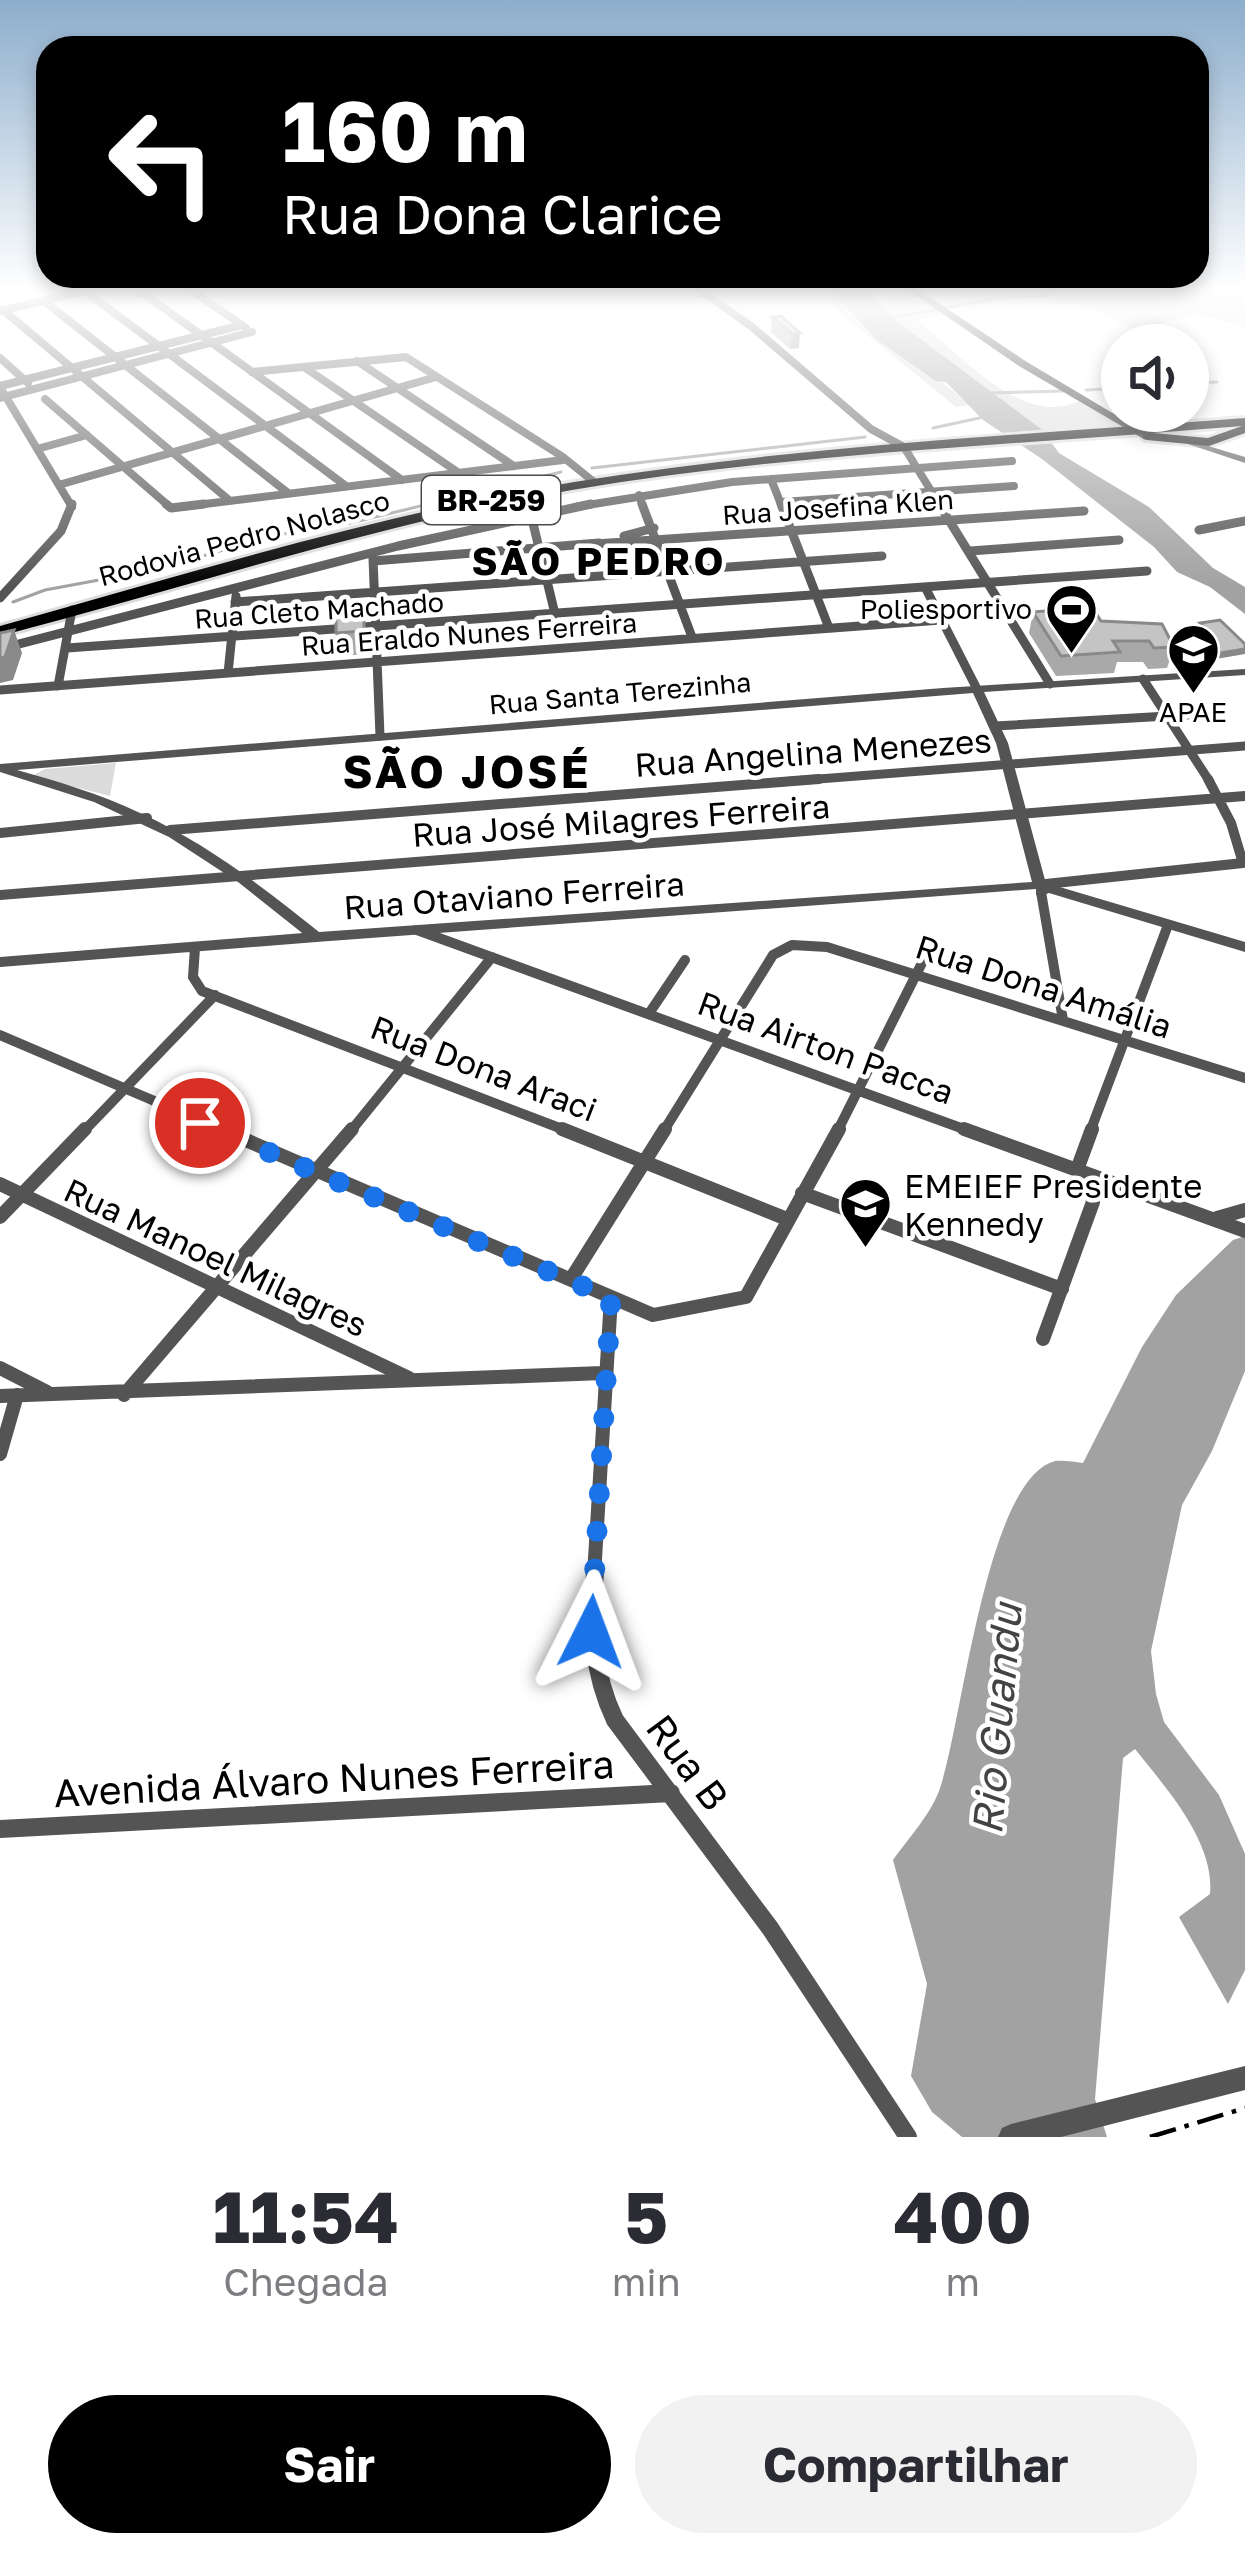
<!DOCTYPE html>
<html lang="pt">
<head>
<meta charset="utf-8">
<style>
  body { margin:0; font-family:"Golos Text",sans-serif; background:#f2f2f3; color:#2b2b33; height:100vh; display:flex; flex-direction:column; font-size:45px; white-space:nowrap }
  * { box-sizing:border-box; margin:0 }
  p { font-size:39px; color:#7c7c81 }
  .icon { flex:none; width:66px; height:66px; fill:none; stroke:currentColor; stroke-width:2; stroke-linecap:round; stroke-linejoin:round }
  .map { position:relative; height:2137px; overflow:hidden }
  .sheet { display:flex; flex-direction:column; background:#fff; flex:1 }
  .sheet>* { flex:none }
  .guide { position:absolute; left:36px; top:36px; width:1173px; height:252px; border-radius:36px; box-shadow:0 6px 18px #0003; background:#000; color:#fff; overflow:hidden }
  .tools { position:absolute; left:1101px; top:324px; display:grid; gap:24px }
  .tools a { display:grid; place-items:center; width:108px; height:108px; border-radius:50%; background:#fff; box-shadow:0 6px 18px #0003; font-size:60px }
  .pin { position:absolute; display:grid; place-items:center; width:102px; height:102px; color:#fff; margin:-51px; border:6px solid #fff; border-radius:50%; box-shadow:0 3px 12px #0007 }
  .me { position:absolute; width:132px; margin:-66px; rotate:3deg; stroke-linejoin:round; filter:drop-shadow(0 0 9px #0008) }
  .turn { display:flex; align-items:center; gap:42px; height:252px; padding:0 48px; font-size:54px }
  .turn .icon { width:156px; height:156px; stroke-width:2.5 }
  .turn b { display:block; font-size:84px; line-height:102px }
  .eta { display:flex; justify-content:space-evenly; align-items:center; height:204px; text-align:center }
  .eta b { font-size:72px; font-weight:700; line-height:84px }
  .action { display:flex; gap:24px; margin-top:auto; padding:24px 48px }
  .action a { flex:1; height:138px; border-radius:72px; background:#000; color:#fff; font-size:48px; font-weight:700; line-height:138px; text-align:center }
  .action a+a { background:#f2f2f3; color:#2b2b33 }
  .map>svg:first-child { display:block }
  .green { fill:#dbdbdb }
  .water { fill:#a2a2a2 }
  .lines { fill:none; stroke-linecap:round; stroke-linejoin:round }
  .stream { stroke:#a2a2a2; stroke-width:3 }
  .trunk-casing { stroke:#dbdbdb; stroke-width:6 }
  .minor-far4 { stroke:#545454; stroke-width:8 }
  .minor-far3 { stroke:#545454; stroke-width:9 }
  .minor-far2 { stroke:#545454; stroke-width:10 }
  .minor-far1 { stroke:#545454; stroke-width:14 }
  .minor { stroke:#545454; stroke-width:18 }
  .tertiary { fill:#545454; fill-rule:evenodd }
  .secondary { fill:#212121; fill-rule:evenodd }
  .trunk { fill:#000; fill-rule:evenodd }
  .rail { stroke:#000; stroke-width:4.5; stroke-dasharray:27 9 4.5 9; stroke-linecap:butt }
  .wall { fill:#a9a9a9 }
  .shaded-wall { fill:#898989 }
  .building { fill:#c4c4c4; stroke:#898989; stroke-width:3 }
  .route { stroke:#1a73e8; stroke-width:21; stroke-dasharray:0 37.8 }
  .labels { text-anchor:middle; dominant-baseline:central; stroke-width:9; stroke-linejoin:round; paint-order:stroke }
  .far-street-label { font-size:27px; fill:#000; stroke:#fff }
  .far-poi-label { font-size:27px; fill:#000; stroke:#fff; text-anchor:end }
  .shield { fill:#fff; stroke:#4c4c4c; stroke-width:3 }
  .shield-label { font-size:30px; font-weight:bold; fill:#000 }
  .street-label { font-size:33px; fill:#000; stroke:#fff }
  .poi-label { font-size:33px; fill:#000; stroke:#fff; text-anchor:start }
  .far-district-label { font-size:39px; font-weight:bold; letter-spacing:3px; fill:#000; stroke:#fff }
  .near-street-label { font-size:39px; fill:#000; stroke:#fff }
  .near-water-label { font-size:42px; font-style:italic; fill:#434343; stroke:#fff }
  .district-label { font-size:45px; font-weight:bold; letter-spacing:3px; fill:#000; stroke:#fff }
</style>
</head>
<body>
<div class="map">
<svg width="1245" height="2137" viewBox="0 0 1245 2137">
  <rect width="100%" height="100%" fill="#fff"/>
  <!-- green -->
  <path class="green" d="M829,288c37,52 95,74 140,117l-13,2 -145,-118z
    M861,288h44l40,27 -27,6c43,33 106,111 165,78l40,29 -76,7 -153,-116 -19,-24z
    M1039,288h206v39l-50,-13 -58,16 -56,-26h-26l-17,-10z
    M116,763l-6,33 -78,-20 13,-7z"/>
  <!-- water -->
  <path class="water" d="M829,289l38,1 27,29 147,110 18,24 90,54 64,61 32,19v27l-35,-27 -33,-15 -23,-25 -112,-88 -59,-39 -37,-38 -10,-1 -59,-41z
    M1245,1236v135l-33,80 -30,54 -31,146 5,43 8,28 55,73 26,59v116l-17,34 -49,-87 31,-23c5,-52 -44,-106 -75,-145l-12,9 -28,341 12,38h-145l-30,-25 -21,-36 16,-92 -34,-124c15,-21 37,-45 46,-69 23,-61 46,-312 116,-330 8,-1 20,1 28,2l59,-116 34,-52 57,-55z"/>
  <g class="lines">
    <!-- stream -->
    <path class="stream" d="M890,318l103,-19 57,-4 6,-7
      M1188,383l29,-1
      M1086,390l36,-2
      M989,393l74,-2
      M933,428l51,-11
      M592,468l273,-31
      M13,602l32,-12 108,-20 123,-35 62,-9 223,-54"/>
    <defs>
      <path id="trunk" d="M1245,418v15l-36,13 -62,-6 -4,-1 -1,-5c-190,14 -382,24 -570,56 -194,34 -381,96 -572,146v-10c190,-53 379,-112 574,-144 222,-36 447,-47 671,-64zM1242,426l-34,12 -55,-5z"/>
    </defs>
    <!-- trunk casing -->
    <use href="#trunk" class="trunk-casing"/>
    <!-- minor-far4 -->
    <path class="minor-far4" d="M136,288l266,192
      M188,288l58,40
      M697,288l54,38 120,103 33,18 37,60
      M85,291l261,195
      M44,301l244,192
      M3,310l226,190
      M0,311l97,-23
      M0,358l28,25
      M357,361l157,105
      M304,367l155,106
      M252,372l154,-15 157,100 31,25
      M0,386l242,-61
      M0,387l72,120
      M0,398l252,-66
      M45,399l125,108
      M37,449l50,-14
      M771,479l11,28
      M62,484l374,-107
      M639,495l4,12
      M782,502l232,-16
      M180,507l383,-47
      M575,507l157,-25 280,-21"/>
    <!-- minor-far3 -->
    <path class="minor-far3" d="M166,504l5,4 33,-4
      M642,504l50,133
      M781,504l48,124
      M939,504l111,180
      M531,515l24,99
      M1199,530l46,-9
      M624,536l30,-8
      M595,544l489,-33
      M970,551l149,-11
      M373,558l7,178
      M373,561l226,-18
      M925,587l52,102
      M0,598l61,-67 11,-27
      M235,602l647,-46
      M67,648l1080,-77
      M0,649l398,-103 193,-42
      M228,673l8,-77
      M1143,679l67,103
      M58,686l14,-76
      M0,690l941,-70
      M995,726l225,-13
      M780,782l465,-36"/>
    <!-- minor-far2 -->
    <path class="minor-far2" d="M170,830l649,-51
      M0,833l147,-15
      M1046,884l197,-21 -12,-40 -23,-44
      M1041,892l22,128
      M0,895l1245,-99
      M417,930l555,202
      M195,948l-2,29 9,14 368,141
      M0,962l316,-25
      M650,1012l35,-52
      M0,1035l227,97
      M83,1132l132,-137
      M350,1132l142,-175
      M663,1132l110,-177 19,-10 35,2 418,131
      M837,1132l96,-191
      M1090,1132l78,-207"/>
    <!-- minor-far1 -->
    <path class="minor-far1" d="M220,1129l433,186 93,-18 93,-168
      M562,1129l225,90
      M964,1129l281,102
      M0,1184l409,194
      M802,1193l260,96
      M0,1217l85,-88
      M1217,1218l28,-8
      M571,1279l94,-150
      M1043,1339l50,-137 -4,-19 -11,-16 14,-38
      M0,1368l47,24
      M124,1395l228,-266
      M0,1396l603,-23
      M0,1454l17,-59
      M594,1575l17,-277"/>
    <!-- minor -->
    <path class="minor" d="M595,1572c-4,53 -3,100 20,148l155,208 138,209
      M0,1829l671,-36"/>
    <!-- tertiary -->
    <path class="tertiary" d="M1188,440l57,17v6l-57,-19z
      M1245,669v6l-261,17 24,51 37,137 8,5 192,57v10l-196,-59 -8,3 -5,-1v-6l-720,53 -5,-2 -73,-58 -69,-45 -75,-35 -94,-30v-8l943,-76zM973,693l23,50 36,139 -713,50c-56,-45 -113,-89 -179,-119 -39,-19 -81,-31 -123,-43z
      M1245,2066v24l-184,47h-63l4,-9 9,-4z"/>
    <!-- secondary -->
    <path class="secondary" d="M905,288h11l111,74 124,74 -9,2 -123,-72z"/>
    <!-- trunk -->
    <use href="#trunk" class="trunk"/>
    <!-- rail -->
    <path class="rail" d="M1150,2137l95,-29"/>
  </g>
  <!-- wall -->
  <path class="wall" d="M781,316l18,32 -9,1 -19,-17 1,-15z
    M1033,612l68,9 73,26 -7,21 -19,1 -5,-7h-26l-3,11 -58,3 -27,-43z
    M364,613l4,41 -29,2 -3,-23z
    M1220,620l-27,43 -19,-19 2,-6 27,-4 -4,-5 1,-6z"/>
  <!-- shaded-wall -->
  <path class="shaded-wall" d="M800,333l-1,15 -9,1 2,-15z
    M14,630l8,23 -9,27 -13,3v-25z
    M1245,649v5l-52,9 2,-6z"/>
  <!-- building -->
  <path class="building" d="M781,316l19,17 -8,1 -20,-17z
    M1092,607l9,14 61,3 12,23 -20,1 -5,-7h-36l7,11 -59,4 -28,-44z
    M364,613v18l-28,2v-18z
    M1220,620l25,24v5l-50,8 -19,-19 34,-5 -10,-10z
    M14,630l-9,27 -5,1v-25z"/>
  <!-- sky -->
  <linearGradient id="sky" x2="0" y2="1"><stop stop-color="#8cadcc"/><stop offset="0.49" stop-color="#fff"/><stop offset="1" stop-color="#fff" stop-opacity="0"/></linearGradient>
  <rect width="1245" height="588" fill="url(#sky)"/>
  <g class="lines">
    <!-- route -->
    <path class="route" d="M200,1123l411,175 -20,334"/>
  </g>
  <!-- icons -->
  <defs>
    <symbol id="stadium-pin" viewBox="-11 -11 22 30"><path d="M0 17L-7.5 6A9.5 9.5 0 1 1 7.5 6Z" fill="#000" stroke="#fff"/><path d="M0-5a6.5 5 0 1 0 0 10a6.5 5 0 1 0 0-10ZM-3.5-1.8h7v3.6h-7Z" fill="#fff"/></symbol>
    <symbol id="school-pin" viewBox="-11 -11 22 30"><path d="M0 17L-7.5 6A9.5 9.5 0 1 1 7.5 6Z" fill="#000" stroke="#fff"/><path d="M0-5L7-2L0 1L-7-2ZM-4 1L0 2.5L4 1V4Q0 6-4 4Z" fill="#fff"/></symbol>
  </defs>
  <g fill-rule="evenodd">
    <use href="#stadium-pin" x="1042" y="580" width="59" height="81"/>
    <use href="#school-pin" x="1164" y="620" width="59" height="81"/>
    <use href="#school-pin" x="836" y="1174" width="59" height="81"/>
  </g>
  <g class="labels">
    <!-- far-street labels -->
    <g class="far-street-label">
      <text transform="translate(838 507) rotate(-4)">Rua Josefina Klen</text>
      <text transform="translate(244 538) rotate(-15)">Rodovia Pedro Nolasco</text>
      <text transform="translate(319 610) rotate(-4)">Rua Cleto Machado</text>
      <text transform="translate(469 634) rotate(-4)">Rua Eraldo Nunes Ferreira</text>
      <text transform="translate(620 693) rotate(-5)">Rua Santa Terezinha</text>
    </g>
    <!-- far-poi labels -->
    <g class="far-poi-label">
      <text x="1032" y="609">Poliesportivo</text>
      <text x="1193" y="712" text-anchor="middle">APAE</text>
    </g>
    <!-- shield labels -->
    <rect class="shield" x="422" y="476" width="138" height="48" rx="9"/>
    <g class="shield-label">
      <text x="491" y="500">BR-259</text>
    </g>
    <!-- street labels -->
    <g class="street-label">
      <text transform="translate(813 752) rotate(-4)">Rua Angelina Menezes</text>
      <text transform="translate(621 820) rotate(-4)">Rua José Milagres Ferreira</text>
      <text transform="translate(514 895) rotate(-4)">Rua Otaviano Ferreira</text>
      <text transform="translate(1044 986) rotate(18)">Rua Dona Amália</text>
      <text transform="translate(826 1047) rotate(20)">Rua Airton Pacca</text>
      <text transform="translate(484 1068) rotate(21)">Rua Dona Araci</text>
      <text transform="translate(216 1257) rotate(25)">Rua Manoel Milagres</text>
    </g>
    <!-- poi labels -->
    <g class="poi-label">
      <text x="904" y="1185">EMEIEF Presidente<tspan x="904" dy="38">Kennedy</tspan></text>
    </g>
    <!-- far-district labels -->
    <g class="far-district-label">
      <text x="599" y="560">SÃO PEDRO</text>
    </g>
    <!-- near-street labels -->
    <g class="near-street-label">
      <text transform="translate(688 1762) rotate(53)">Rua B</text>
      <text transform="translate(334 1778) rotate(-3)">Avenida Álvaro Nunes Ferreira</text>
    </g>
    <!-- near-water labels -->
    <g class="near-water-label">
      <text transform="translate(996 1719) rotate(-85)">Rio Guandu</text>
    </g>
    <!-- district labels -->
    <g class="district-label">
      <text x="467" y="771">SÃO JOSÉ</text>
    </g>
  </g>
</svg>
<div class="tools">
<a><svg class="icon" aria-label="sound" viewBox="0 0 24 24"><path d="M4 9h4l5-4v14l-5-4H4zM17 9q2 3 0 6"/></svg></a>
</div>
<div class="pin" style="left:200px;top:1123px;background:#d93025"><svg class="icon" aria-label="arrive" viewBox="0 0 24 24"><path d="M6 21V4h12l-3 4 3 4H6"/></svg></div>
<svg class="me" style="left:591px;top:1632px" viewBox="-20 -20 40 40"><path d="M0-17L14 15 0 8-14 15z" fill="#1a73e8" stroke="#fff" stroke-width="4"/></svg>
<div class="guide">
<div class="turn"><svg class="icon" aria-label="left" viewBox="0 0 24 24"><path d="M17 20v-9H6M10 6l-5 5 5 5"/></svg><div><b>160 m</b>Rua Dona Clarice</div></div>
</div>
</div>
<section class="sheet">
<div class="eta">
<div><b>11:54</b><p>Chegada</p></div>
<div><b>5</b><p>min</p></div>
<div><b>400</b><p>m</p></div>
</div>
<div class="action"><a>Sair</a><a>Compartilhar</a></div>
</section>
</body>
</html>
